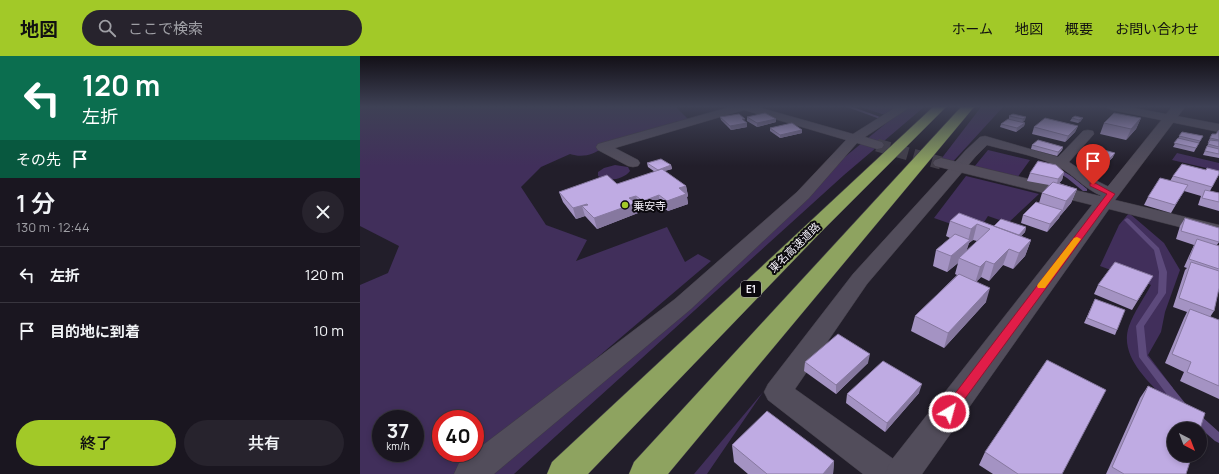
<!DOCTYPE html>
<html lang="ja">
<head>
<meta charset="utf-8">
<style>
  body { margin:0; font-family:Manrope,"Noto Sans JP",sans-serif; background:#27232d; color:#f1f3f6; height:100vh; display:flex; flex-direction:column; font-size:15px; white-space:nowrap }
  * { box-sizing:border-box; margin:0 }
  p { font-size:13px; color:#9f9fa5 }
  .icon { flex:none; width:22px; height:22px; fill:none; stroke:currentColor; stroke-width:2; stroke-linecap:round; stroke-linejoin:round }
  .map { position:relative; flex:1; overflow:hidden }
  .sheet { display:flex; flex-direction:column; background:#1a1620; width:360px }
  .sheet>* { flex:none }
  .top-card { background:#0b6e4f; color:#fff; overflow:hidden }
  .needle { width:26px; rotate:138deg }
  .fabs { position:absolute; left:807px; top:366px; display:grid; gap:8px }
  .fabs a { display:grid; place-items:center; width:40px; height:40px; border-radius:50%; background:#1a1620; box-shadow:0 2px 6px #0003,0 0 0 1px #38353e; font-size:20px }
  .speed { position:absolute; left:12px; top:354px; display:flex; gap:8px; font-size:20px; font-weight:700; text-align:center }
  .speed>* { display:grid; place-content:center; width:52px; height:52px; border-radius:50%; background:#1a1620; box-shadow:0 2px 6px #0003,0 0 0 1px #38353e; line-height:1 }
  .speed small { font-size:10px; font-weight:400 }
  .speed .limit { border:6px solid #d22; background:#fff; color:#111 }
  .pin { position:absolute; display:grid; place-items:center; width:34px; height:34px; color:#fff; margin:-41px -17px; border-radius:50% 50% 50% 0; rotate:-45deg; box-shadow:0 0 4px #0007 }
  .pin .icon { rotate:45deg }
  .me { position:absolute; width:44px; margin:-22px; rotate:37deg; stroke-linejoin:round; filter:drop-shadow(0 0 3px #0008) }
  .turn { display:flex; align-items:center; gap:14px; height:84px; padding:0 16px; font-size:18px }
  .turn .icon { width:52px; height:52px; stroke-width:2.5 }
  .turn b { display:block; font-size:28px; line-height:34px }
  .then { display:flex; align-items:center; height:38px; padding:0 16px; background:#0003; gap:8px; font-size:15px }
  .round { display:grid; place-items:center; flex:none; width:42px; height:42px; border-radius:21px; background:#27232d }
  .head { display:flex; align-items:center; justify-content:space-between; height:68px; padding:0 16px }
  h1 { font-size:24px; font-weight:600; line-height:30px }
  .cta { display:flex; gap:8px; margin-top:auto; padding:8px 16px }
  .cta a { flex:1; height:46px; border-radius:24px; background:#a2c928; color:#111; font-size:16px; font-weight:600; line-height:46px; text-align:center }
  .cta a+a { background:#27232d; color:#f1f3f6 }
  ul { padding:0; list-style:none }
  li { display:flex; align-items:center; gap:12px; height:56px; padding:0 16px; border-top:1px solid #38353e }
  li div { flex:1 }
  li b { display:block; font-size:15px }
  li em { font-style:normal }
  header { display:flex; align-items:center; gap:24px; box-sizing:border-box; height:56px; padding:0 20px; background:#a2c928; color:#111 }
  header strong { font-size:19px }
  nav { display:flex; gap:22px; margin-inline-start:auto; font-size:14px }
  .search { width:280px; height:36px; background:#27232d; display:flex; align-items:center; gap:10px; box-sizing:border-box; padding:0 14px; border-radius:22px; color:#9f9fa5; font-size:15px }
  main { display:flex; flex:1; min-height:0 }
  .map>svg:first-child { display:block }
  .green { fill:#412f5b; fill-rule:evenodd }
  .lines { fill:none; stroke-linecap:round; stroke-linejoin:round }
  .stream { fill:#5d4a7c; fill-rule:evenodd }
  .street-tunnel { stroke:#423e49; stroke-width:13; stroke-dasharray:13 6; stroke-linecap:butt }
  .street-casing { stroke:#3f3b45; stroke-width:1 }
  .secondary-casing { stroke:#3f3b45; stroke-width:1 }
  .highway-casing { stroke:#3f3b45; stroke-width:1 }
  .street { fill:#524d5b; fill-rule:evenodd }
  .secondary { fill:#524d5b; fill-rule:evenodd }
  .highway { fill:#8ea360; fill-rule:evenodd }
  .wall { fill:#a493c3; fill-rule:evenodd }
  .shaded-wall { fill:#86789f }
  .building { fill:#bfabe3; stroke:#86789f }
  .route { fill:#e11d48; stroke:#92132f }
  .slow { fill:#f59e0b }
  .poi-dot { fill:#a2c928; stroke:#0b090e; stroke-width:1.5 }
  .labels { text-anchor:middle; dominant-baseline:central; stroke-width:4; stroke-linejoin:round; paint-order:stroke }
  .shield { fill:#0b090e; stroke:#afacb3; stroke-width:1 }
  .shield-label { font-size:10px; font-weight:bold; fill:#f5f2fa }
  .poi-label { font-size:11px; fill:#f5f2fa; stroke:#0b090e; text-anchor:start }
  .street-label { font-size:11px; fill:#f5f2fa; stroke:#0b090e }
</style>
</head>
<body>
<header>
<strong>地図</strong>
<div class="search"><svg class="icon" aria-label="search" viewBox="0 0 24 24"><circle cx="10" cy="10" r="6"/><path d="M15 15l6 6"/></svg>ここで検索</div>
<nav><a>ホーム</a><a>地図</a><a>概要</a><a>お問い合わせ</a></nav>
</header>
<main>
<section class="sheet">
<div class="top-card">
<div class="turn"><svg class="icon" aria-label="left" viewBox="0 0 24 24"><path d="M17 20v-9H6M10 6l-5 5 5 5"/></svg><div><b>120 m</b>左折</div></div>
<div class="then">その先<svg class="icon" aria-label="arrive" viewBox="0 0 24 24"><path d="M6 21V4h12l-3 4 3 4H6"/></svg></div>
</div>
<div class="head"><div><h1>1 分</h1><p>130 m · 12:44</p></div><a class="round"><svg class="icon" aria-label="close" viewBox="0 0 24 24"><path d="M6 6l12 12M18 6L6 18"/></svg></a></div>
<ul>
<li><svg class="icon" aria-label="left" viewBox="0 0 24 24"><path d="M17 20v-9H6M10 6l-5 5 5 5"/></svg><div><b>左折</b></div><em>120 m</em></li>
<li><svg class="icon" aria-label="arrive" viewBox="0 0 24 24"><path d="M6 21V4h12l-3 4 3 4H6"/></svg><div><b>目的地に到着</b></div><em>10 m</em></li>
</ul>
<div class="cta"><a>終了</a><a>共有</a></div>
</section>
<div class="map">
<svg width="859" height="418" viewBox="0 0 859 418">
  <rect width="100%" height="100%" fill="#221e2a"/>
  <!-- green -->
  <path class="green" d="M0,51h316l12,12 -85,28c-9,8 -21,11 -33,7l-29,13 -20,20 25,38 41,15 -11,21 91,-34 18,35 13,-8 13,7 -251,213h-100v-189l28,-12 11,-27 -39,-20zM21,363h34v34h-34zM81,363h34v34h-34z
    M501,51h37l-13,8z
    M546,51h18l-80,68 -330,299h-35l335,-285 32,-33z
    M621,51h22l-54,59 -11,-3z
    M628,94l42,10 -13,18 -43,-11z
    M817,97l42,10v8l-47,-11z
    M255,109l13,2 2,4c-7,9 -23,11 -32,5v-4l6,-4z
    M606,120l73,18 -31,29 -20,-7 -11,17 -43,-15z
    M769,157l35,30 16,27 -15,42 -4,20 -13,23 25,33 -9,10c-18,-19 -45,-43 -35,-72 5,-14 15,-28 22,-41l-51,-19 19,-41z
    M403,336l-56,82h-13z"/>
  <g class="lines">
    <!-- stream -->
    <path class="stream" d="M487,51h6l30,11 -3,1z
      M696,111l15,9 16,13v2h-4l-16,-13 -13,-8v-2z
      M767,162l2,1 30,29 8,24 -1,21 -22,33 3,30 38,47 2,3 -2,3c-5,2 -8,-1 -11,-5l-35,-47 -3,-31 22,-33 1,-21 -5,-22 -30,-30z
      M836,358l4,1 19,17v11l-4,-2 -23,-20 -1,-3 1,-3z"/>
    <!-- street-tunnel -->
    <path class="street-tunnel" d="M517,89l64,18"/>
    <defs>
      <path id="street" d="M370,51h28l95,27 43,-27h14l-45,30 17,5 2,3 -2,3 -5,1 -20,-6 -48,55 -118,111 -197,165h-40l5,-11 13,-10h3v-2l200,-152 122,-107 49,-52 -102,-30 -129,38 23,12 2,3 -2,3 -5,1 -5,-1 -30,-16 -2,-3 2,-3z
        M746,51h23l90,17v8l-107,-22z
        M728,74l5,1 1,3 -25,28 30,20 18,9 2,3 -2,3c-19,5 -39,-18 -53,-27 -22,-14 -52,-18 -77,-25l-11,11 -109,128 -72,105 104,74 5,11h-41l-95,-74 -4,-8 4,-8 85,-110 113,-124 14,-13 5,-1 73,21 25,-26z"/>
      <path id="secondary" d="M812,51h13l-70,93 104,25v12l-110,-28 -187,265h-37l5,-12 202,-257 -157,-39 -2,-3 2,-3 6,-2 159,38z"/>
      <path id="highway" d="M573,51h13l-126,126 -232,241h-41l5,-12z
        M601,51h13l-306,367h-39l5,-12z"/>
    </defs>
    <!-- street casing -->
    <use href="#street" class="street-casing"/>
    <!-- secondary casing -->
    <use href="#secondary" class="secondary-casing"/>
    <!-- highway casing -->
    <use href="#highway" class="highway-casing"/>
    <!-- street -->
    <use href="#street" class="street"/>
    <!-- secondary -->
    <use href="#secondary" class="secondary"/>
    <!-- highway -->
    <use href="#highway" class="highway"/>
  </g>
  <!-- wall -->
  <path class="wall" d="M653,58l12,6 -2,2 2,1 -1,3 -8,6 -16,-5 1,-3 8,-5v-3z
    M715,60l6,5 -3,2 -8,-2 2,-3z
    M360,61l25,5 2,5 -16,3 -10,-10z
    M387,61l29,2v3l-19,5 -10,-6z
    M781,62l-5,11 -10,11 -26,-6 4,-11z
    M718,70l-3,6 -10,10 -33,-8 2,-7z
    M410,72l32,2v3l-22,5 -10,-7z
    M859,74v28l-16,-3 6,-13h-1l4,-8h4z
    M822,76l21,4 -9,16 -21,-5z
    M672,89l31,2 -1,3 -5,6 -26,-7z
    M753,101l-11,12 -19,-5 2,-4z
    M287,107l24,2 1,4 -8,2 22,15 2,10 -1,1 1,7 -20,7 -8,-6 -15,6 -6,-5 -2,1 1,6 -41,16 -11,-12 -1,-1 -9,3 -13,-17 -4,-10 58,-8 38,-12 -7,-5z
    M704,116l-2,8 -3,3 18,6 -6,14 -11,13 -1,2 -12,14 -26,-9 2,-8 16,-12 3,-10 7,-8 -22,-4 3,-8z
    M859,118l-9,17 9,2v18l-21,-6 3,-9 -17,-5 -13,22 -27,-8 4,-8 22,-16 3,-5z
    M825,162l34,24 -2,3 2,1v42l-5,23 -4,6 9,3v79l-39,-18 4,-9 -19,-9 19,-45 3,-6 -14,-5 12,-37 2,-2 -3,-1 10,-22 -18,-6 4,-13z
    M590,165l44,5 32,1 -1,5 -4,4 10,4 -6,16 -12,13 -10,-4 -14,16 -8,-4 -4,4 9,21 -42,46 -33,-17 4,-15 42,-41 -2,-1 3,-11 -11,9 -14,-6 3,-16 14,-12 -4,-2zM613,184l4,1 -11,10 3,-8z
    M793,220l-21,34 -38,-16 4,-9z
    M735,243l22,31 -2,5 -31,-12z
    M445,306l63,1 -32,31 -32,-23z
    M788,330l38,88h-80l34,-76z
    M559,337l-34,39 -39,-29 1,-9z
    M372,389l102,16 -1,13h-85l-14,-12z
    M625,396l77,22h-69l-14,-9z"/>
  <!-- shaded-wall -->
  <path class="shaded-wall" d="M666,61l-1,3 -3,2 1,-3z
    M723,62l-2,3 -3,2 1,-3z
    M781,62l-5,11 -10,11 5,-11z
    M416,63v3l-19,5v-4z
    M387,67v4l-16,3 -1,-4z
    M665,67l-1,3 -8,6 1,-4z
    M718,70l-3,6 -10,10 3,-6z
    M442,74v3l-22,5v-3z
    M703,91l-1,3 -5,6 1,-4z
    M755,97l-2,4 -11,12 2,-4z
    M311,109l1,4 -14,4v-3z
    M704,116l-2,8 -6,7 2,-8z
    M326,130l2,10 -1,1 1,7 -20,7 -1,-10 12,-13z
    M717,133l-6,14 -11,13 6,-15z
    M299,139l1,10 -15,6 -2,-10z
    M276,140l3,10 -2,1 1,6 -41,16 -3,-11 35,-20z
    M227,148l2,9 -7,-7 3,10 -9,3 -3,-11z
    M702,154l-3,8 -12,14 3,-8z
    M617,168l-4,16 -4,3 -4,13 -6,2 -1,5 -11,9 4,-16 17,-15 3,-12z
    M666,171l-1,5 -11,12 1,-4z
    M671,184l-6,16 -12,13 6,-16z
    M649,193l-6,16 -14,16 5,-17z
    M626,205l-5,16 -6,6 5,-16z
    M630,232l-4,14 -42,46 4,-15z
    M510,298l-2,9 -32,31v-9z
    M562,328l-3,9 -34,39 2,-9z
    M474,405l-1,13h-10z"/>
  <!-- building -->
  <path class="building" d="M405,57l11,6 -19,4 -10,-6z
    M754,57l27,5 -10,11 -27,-6z
    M379,58l6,5h-3l5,4 -17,3 -10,-9z
    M653,58l13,3 -3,2 -14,-3z
    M715,60l8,2 -4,2 -7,-2z
    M685,62l33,8 -10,10 -34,-9z
    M648,63l17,4 -8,5 -16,-4z
    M432,67l10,7 -22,5 -10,-7z
    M859,74v10l-9,-2 2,-4h4z
    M822,76l21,4 -3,5 -21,-5z
    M818,82l21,5 -3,5 -22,-5z
    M678,84l25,7 -5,5 -26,-7z
    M850,84l9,1v6l-11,-3z
    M847,90l12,3v5l-14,-3z
    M736,92l19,5 -11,12 -19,-5z
    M301,103l10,6 -13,5 -11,-7z
    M678,105l18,4 8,7 -6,7 -28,-6z
    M822,108l24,6 1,-2 12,3v3l-7,13 -39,-11z
    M302,113l24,17 -7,2 7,6 -19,7 -8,-6 -16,6 -7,-5 -7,2 7,5 -42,15 -12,-12 6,-1 -1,-1 -14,4 -14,-16 48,-17 10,9z
    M800,122l28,7 -13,20 -27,-8z
    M693,126l24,7 -11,12 -24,-8z
    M845,134l14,3v9l-17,-4z
    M676,146l26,8 -12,14 -27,-9z
    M599,157l72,27 -12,13 -10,-4 -15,15 -8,-3 -6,6 -21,-9 31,-29 -13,-5 -6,5 -21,-8z
    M825,162l34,10v14l-38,-11z
    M641,163l25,8 -7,8 -25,-9z
    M595,178l15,6 -19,16 -15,-6z
    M837,183l22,7v23l-30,-10z
    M755,206l38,14 -16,25 -39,-16z
    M831,206l28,9v17l-5,23 -35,-13z
    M599,218l31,14 -42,45 -33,-17z
    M735,243l30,11 -8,20 -30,-12z
    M830,253l29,11v66l-32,-14 4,-10 -19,-8z
    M478,278l32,20 -34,31 -31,-23z
    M687,304l59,30 -44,84h-44l-33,-22z
    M523,305l39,23 -35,39 -40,-29z
    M788,330l57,27 -5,16h-26v26h18l-6,19h-62l-12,-7z
    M407,355l67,50 -11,13h-56l-35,-29z"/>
  <!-- sky -->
  <linearGradient id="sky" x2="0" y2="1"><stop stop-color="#131017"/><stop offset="0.46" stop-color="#3e4155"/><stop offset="1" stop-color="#3e4155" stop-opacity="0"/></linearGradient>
  <rect width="859" height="110" fill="url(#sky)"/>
  <!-- route -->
  <path class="route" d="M730,127h5l20,11 -162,221 -4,2 -5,-2 -2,-3 2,-4 163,-214 -17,-8z"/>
  <!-- slow -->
  <path class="slow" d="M717,181l4,2 -36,49h-7l-1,-2 1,-2 36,-46z"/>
  <!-- markers -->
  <circle class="poi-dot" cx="265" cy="149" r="4"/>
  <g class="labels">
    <!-- shield labels -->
    <rect class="shield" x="381" y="225" width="20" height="16" rx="3"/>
    <g class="shield-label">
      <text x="391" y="233">E1</text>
    </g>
    <!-- poi labels -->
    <g class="poi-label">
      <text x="273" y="149">乗安寺</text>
    </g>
    <!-- street labels -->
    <g class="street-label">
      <text transform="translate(434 191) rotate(-44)">東名高速道路</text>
    </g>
  </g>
</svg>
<div class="fabs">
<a><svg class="needle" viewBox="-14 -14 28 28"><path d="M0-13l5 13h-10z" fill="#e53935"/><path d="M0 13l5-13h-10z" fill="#9f9fa5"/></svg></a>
</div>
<div class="speed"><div>37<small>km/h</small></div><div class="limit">40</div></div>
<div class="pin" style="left:733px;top:129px;background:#d93025"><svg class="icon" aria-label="arrive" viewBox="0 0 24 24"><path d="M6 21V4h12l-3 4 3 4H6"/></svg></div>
<svg class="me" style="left:589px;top:356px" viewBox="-20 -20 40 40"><circle r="17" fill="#e11d48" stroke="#fff" stroke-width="3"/><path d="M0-11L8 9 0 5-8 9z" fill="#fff"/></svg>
</div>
</main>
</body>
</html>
